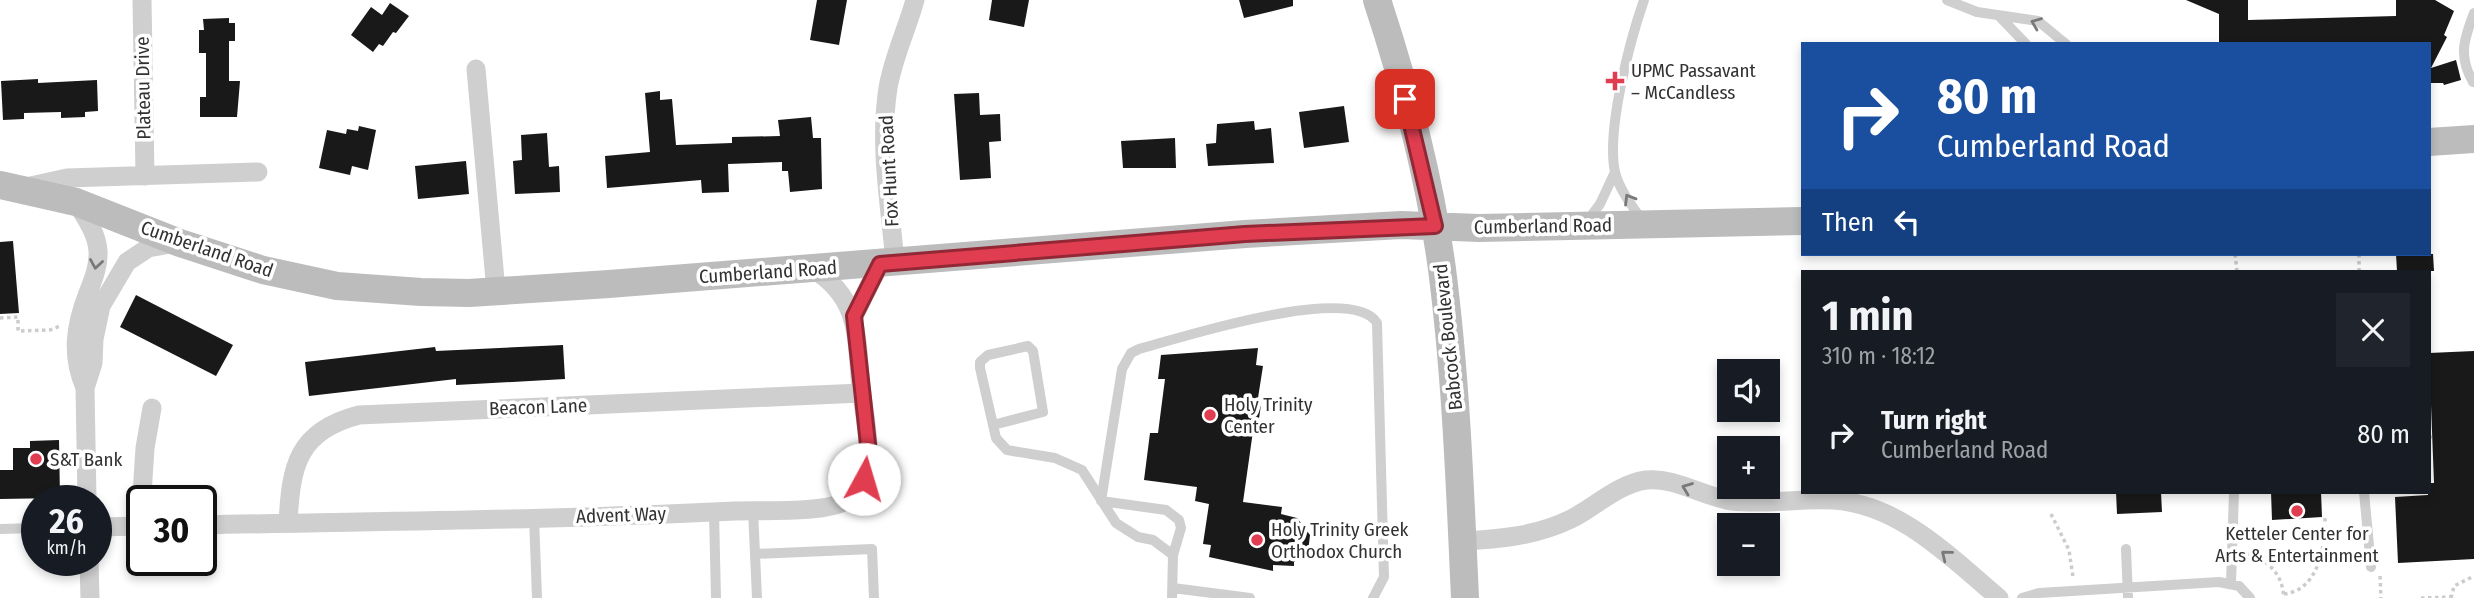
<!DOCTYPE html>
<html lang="en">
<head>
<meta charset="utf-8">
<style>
  body { margin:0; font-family:"Fira Sans Condensed",sans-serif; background:#20242c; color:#f1f3f6; height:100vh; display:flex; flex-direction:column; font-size:26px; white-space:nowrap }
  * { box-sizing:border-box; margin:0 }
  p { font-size:23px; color:#9ea1a6 }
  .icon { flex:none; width:38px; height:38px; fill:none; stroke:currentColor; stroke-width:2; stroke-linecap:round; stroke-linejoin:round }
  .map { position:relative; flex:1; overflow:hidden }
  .drawer { position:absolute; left:1801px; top:270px; width:630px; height:224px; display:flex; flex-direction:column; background:#171b24; border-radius:0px; box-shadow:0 4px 10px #0003 }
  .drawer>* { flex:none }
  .guide { position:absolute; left:1801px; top:42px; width:630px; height:214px; border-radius:0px; box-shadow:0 4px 10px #0003; background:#1a4fa0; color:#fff; overflow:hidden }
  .buttons { position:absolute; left:1717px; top:359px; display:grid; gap:14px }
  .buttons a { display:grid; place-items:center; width:63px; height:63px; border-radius:0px; background:#171b24; box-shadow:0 4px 10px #0003; font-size:35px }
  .speed { position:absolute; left:21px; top:485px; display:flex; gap:14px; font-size:35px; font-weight:700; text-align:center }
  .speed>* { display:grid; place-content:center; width:91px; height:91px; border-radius:50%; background:#171b24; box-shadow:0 4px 10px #0003; line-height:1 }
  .speed small { font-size:18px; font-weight:400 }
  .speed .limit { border:4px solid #111; border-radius:10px; background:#fff; color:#111 }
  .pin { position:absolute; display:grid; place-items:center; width:60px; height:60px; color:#fff; margin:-30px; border-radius:14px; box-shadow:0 4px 10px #0006 }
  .me { position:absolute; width:77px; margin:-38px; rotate:6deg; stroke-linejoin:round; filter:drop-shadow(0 0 5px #0008) }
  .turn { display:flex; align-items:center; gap:24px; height:147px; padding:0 21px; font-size:32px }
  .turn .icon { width:91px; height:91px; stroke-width:2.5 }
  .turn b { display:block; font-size:49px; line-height:60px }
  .then { display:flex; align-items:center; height:66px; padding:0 21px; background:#0003; gap:14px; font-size:26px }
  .round { display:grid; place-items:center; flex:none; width:74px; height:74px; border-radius:0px; background:#20242c }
  .headline { display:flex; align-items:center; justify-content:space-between; height:119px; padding:0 21px }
  h1 { font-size:42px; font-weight:700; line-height:52px }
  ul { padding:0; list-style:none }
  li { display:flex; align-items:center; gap:21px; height:91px; padding:0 21px }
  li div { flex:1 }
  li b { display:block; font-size:26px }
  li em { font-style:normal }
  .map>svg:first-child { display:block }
  .building { fill:#191919 }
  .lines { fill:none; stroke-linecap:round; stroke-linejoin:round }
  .path { stroke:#ccc; stroke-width:3.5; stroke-dasharray:3.5 3.5; stroke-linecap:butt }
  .lane { stroke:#cfcfcf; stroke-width:10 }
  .street { stroke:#cfcfcf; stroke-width:19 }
  .secondary { stroke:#bcbcbc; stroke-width:28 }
  .oneway { stroke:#797979 }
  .route-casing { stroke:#922835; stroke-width:18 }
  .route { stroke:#e03d51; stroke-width:12 }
  .poi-dot { fill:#e03d51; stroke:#fff; stroke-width:2.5 }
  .labels { text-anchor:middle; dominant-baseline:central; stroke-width:7; stroke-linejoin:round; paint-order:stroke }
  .poi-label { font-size:19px; fill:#323232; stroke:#fff; text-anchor:start }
  .street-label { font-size:19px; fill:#323232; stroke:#fff }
</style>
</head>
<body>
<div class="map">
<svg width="2474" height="598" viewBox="0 0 2474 598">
  <rect width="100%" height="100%" fill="#fff"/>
  <!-- building -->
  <path class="building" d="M817,0h30l-8,45 -29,-5z
    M992,0h37l-5,27 -35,-7z
    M1239,0h54v6l-49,12z
    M2186,0h62v20l148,-4v-16h39l19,11 -10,24 3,2 -16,31 25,-8 5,20 -17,5 -1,-2h-14v-39h-210v-30z
    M390,3l19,13 -13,17 -3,-1 -10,14 -4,-2 -6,8 -22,-17 20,-28 11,8z
    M229,18v5h6v18h-6v40h11l-3,36h-37v-20h6v-44h-7v-23h5l-1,-11z
    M38,79v4l59,-3 1,31 -13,1v5l-24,1v-6l-37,1v6l-21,1 -2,-39z
    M660,91v9l12,-1 4,46 56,-2v-6l48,-1 -2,-16 33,-3 2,21h8l1,51 -32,3 -2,-21h-6v-9l-54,2 1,28 -27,1 -1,-13 -94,8 -2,-32 45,-4 -5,-59z
    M979,93l1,22 20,-1 1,27 -12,1 2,36 -31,2 -6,-86z
    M1344,106l5,36 -45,6 -5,-36z
    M1254,121l1,9 16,-2 3,35 -66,3 -2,-22 10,-1 1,-19z
    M359,126l17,4 -8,40 -16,-4 -2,9 -31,-7 8,-38 19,4 1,-5 11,2z
    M547,133l2,34 10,-1 1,26 -45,2 -2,-33 9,-1 -1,-25z
    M1175,138l1,30h-53l-2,-27z
    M466,161l3,33 -51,5 -3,-33z
    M13,241l6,72 -19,1v-72z
    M2396,254h37l1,17h-37z
    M136,295l97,50 -17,31 -96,-49z
    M563,345l2,34 -109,6v-6l-147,17 -4,-34 130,-15 1,4z
    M1258,348l-2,17 7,1 -5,32h4l-5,34 -4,-1 -10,71 39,5 -1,7 16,4 13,17 -2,17 -14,10v4l-21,-1v6l-64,-14 2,-12 -8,-1 6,-40 -14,-3 2,-14 -53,-7 6,-47h8l7,-54h-7l3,-24z
    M2474,351v208l-76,4 -3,-66 33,-2 1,-12h5l-5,-130z
    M59,440l1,58 -60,1v-29h13v-22h17v-7z
    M2116,492h45l1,20 -45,2z
    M2271,492h50l1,25 -50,3z"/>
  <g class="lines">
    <!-- path -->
    <path class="path" d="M2235,254l2,17
      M2359,254v17
      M0,318l18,-1v14l32,-1 10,-4
      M2429,437h3
      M2051,514l18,36 4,27
      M2246,553c23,8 36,20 38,45
      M2380,576l1,22
      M2284,594c35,-4 41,-47 41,-77
      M2421,598l29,-1
      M2451,598l3,-12 20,-10"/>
    <!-- lane -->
    <path class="lane" d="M1947,0l30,12 61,9 28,23
      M2000,17l26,27
      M2473,82c-15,-26 -9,-43 1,-69
      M1588,220l12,-16 15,-32
      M1642,220c-10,-14 -23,-31 -27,-48 -9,-41 15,-132 29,-172
      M993,425l50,-13 -10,-61 -5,-5 -40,9 -8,7v6l16,70 11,12 48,8 27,12 34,53 22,14 15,3 20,15 -1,43
      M2364,492l7,75
      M753,510l2,44 117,-5 2,49
      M714,512l2,86
      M534,517l3,81
      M0,529l37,-1
      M2126,549l2,49
      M755,554l2,44
      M1173,555l8,-27 -2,-8 -13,-10 -65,-9 21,-132 9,-16 8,-4c41,-11 213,-67 238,-26l7,254 -11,21
      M2231,583l3,-91
      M1173,588l77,10
      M2022,598l17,-5 180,-11 20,4 11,12"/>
    <!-- street -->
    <path class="street" d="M142,0l3,176
      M476,69l20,222
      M26,187l41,-9 191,-6
      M76,202c9,15 21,31 22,49 1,15 -5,29 -10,42 -13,33 -17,62 -3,95
      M895,262c-5,-57 -16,-117 -7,-174 5,-30 19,-59 27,-88
      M854,316l26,-52
      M87,500l-2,-112 8,-25 1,-24 7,-33 26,-44 21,-14 28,-5
      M288,523c3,-57 9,-92 71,-108l503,-22
      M201,525c178,-4 356,-5 534,-14 27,-1 94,3 114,-12 31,-23 16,-78 12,-110 -5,-52 0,-90 -48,-120
      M140,526l5,-78 7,-40
      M96,527l46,-1
      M1463,541c38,-2 73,-5 108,-22 24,-12 47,-35 75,-39 30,-3 57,17 86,21 34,4 68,-3 101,-1 67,4 118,58 166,98
      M89,560l1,38"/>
    <!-- secondary -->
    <path class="secondary" d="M1377,0c28,85 53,180 65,269 14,109 18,219 23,329
      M2429,142l45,-3
      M0,185l76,17 104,41 83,27 74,16 84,6 48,1 140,-9 636,-50 156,-9 78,3 323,-7"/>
  </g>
  <!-- one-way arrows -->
  <defs><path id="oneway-chevron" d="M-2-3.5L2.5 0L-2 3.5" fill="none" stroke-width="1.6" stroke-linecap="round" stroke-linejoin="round" transform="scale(1.75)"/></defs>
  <g class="oneway">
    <use href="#oneway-chevron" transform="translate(2036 23) rotate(-158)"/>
    <use href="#oneway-chevron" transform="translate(1629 199) rotate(-121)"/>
    <use href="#oneway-chevron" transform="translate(96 264) rotate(99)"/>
    <use href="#oneway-chevron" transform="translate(1687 488) rotate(-159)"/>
    <use href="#oneway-chevron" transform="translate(1946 555) rotate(-141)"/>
  </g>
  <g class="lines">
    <defs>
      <path id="route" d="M864,479l4,-35 -14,-128 26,-52 365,-30 190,-8 -30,-127"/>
    </defs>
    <!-- route casing -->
    <use href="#route" class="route-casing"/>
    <!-- route -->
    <use href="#route" class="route"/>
  </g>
  <!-- markers -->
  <g class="poi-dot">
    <path d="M1611.5 70.5h7v7h7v7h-7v7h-7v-7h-7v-7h7z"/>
    <circle cx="1210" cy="415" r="7"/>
    <circle cx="36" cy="459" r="7"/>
    <circle cx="2297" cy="511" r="7"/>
    <circle cx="1257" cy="540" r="7"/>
  </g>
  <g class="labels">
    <!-- poi labels -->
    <g class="poi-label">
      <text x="1631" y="70">UPMC Passavant<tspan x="1631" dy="22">– McCandless</tspan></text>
      <text x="1224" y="404">Holy Trinity<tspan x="1224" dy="22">Center</tspan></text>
      <text x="50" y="459">S&amp;T Bank</text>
      <text x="1271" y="529">Holy Trinity Greek<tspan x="1271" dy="22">Orthodox Church</tspan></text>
      <text x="2297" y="533" text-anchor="middle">Ketteler Center for<tspan x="2297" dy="22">Arts &amp; Entertainment</tspan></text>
    </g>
    <!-- street labels -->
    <g class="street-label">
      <text transform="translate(143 88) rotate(-91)">Plateau Drive</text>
      <text transform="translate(889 171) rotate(-93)">Fox Hunt Road</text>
      <text transform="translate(1543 226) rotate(-1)">Cumberland Road</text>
      <text transform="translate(207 249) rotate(19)">Cumberland Road</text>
      <text transform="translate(768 272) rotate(-4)">Cumberland Road</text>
      <text transform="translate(1448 337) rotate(-96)">Babcock Boulevard</text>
      <text transform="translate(538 407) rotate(-2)">Beacon Lane</text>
      <text transform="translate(621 515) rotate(-2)">Advent Way</text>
    </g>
  </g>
</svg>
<div class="buttons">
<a><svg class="icon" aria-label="sound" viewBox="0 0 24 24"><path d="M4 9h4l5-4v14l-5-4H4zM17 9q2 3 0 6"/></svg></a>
<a>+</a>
<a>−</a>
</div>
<div class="speed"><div>26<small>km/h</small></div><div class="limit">30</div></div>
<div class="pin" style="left:1405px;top:99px;background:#d93025"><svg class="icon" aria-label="arrive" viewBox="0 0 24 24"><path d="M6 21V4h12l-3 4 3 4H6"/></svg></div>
<svg class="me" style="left:864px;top:479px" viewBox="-20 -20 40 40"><circle r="19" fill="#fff"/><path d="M0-13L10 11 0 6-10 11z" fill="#e03d51"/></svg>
<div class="guide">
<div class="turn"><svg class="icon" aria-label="right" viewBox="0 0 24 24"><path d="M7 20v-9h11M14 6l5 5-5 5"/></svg><div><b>80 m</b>Cumberland Road</div></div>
<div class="then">Then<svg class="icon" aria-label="left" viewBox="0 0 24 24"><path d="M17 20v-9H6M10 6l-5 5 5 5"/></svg></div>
</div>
<section class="drawer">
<div class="headline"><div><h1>1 min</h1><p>310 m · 18:12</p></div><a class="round"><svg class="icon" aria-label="close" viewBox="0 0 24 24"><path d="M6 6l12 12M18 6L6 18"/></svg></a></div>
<ul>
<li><svg class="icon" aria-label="right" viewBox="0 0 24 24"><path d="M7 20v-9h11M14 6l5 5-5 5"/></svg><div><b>Turn right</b><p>Cumberland Road</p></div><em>80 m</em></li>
</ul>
</section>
</div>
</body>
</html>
